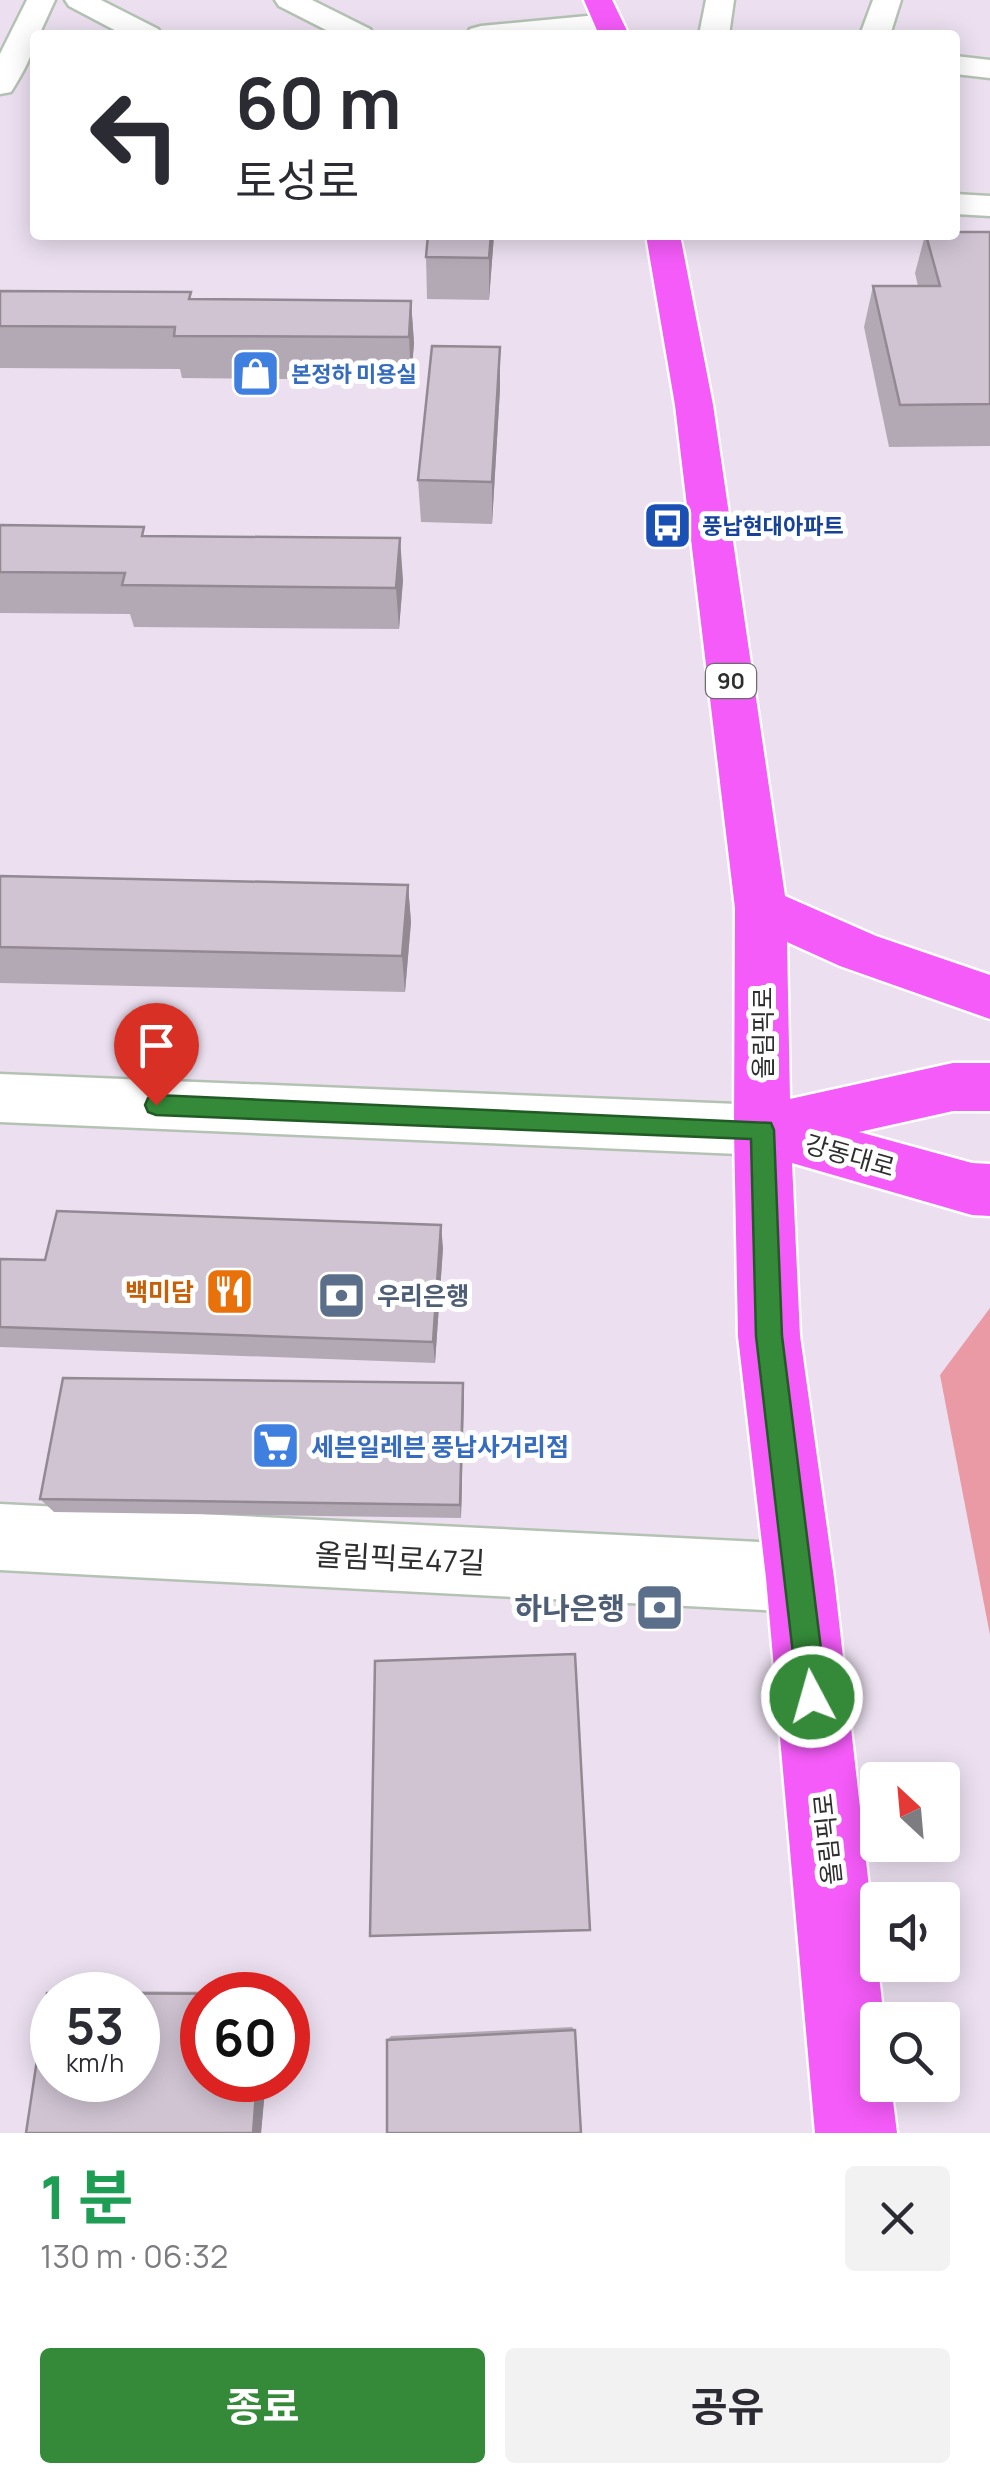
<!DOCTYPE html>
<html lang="ko">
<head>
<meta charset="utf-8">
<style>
  body { margin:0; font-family:Manrope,"Noto Sans KR",sans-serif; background:#f2f2f3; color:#2b2b33; height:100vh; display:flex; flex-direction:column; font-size:38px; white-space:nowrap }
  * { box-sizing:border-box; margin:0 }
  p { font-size:32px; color:#7c7c81 }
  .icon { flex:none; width:55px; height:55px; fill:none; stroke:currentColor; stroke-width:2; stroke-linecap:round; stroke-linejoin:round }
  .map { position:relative; height:2133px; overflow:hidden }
  .panel { display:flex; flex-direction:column; background:#fff; flex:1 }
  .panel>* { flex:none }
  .guide { position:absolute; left:30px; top:30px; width:930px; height:210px; border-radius:10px; box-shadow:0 5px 25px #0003; background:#fff; color:#2b2b33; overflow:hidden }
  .needle { width:65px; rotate:334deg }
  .fabs { position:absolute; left:860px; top:1762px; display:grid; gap:20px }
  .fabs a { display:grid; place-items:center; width:100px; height:100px; border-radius:10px; background:#fff; box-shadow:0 5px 25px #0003; font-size:50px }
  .speed { position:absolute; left:30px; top:1972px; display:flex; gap:20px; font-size:50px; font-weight:700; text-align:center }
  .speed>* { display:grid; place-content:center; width:130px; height:130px; border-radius:50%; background:#fff; box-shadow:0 5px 25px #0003; line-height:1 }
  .speed small { font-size:25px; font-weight:400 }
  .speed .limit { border:15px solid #d22; background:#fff; color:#111 }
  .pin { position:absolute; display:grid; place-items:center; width:85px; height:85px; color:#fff; margin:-102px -42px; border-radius:50% 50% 50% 0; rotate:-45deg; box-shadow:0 0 10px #0007 }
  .pin .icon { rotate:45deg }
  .me { position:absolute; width:110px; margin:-55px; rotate:354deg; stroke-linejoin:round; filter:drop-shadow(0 0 8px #0008) }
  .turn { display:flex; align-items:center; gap:35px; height:210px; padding:0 40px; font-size:45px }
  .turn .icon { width:130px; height:130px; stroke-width:2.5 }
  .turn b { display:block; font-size:70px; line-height:85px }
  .round { display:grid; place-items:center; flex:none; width:105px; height:105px; border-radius:10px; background:#f2f2f3 }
  .head { display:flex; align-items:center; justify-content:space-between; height:170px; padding:0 40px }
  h1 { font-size:60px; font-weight:700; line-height:75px; color:#1e9e55 }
  .action { display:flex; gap:20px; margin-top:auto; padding:20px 40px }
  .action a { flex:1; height:115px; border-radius:10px; background:#348a39; color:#fff; font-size:40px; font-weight:700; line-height:115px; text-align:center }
  .action a+a { background:#f2f2f3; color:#2b2b33 }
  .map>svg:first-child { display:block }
  .green { fill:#e99aa5 }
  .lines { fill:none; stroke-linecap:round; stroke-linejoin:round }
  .minor-casing { stroke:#b4c2b4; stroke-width:5 }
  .major-casing { stroke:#fff; stroke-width:5 }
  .minor { fill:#fff; fill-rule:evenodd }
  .major { fill:#f55bf9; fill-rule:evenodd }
  .wall { fill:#b3a9b5 }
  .shaded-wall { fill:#928993 }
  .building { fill:#d0c4d2; stroke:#928993; stroke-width:2.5; fill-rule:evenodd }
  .route { fill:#348a39; stroke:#225a25; stroke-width:2.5 }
  .labels { text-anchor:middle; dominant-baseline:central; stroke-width:10; stroke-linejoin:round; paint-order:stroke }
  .far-shop-label { font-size:22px; font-weight:bold; fill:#366cbe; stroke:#fff; text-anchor:start }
  .far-transit-label { font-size:22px; font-weight:bold; fill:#164399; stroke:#fff; text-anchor:start }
  .shield { fill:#fff; stroke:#6d6d6d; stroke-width:2.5 }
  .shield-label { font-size:22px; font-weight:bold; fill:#2e2e2e }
  .street-label { font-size:25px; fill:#2e2e2e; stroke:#fff }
  .food-label { font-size:25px; font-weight:bold; fill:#c56008; stroke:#fff; text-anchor:end }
  .service-label { font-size:25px; font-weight:bold; fill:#4e5e75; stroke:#fff; text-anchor:start }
  .shop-label { font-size:25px; font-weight:bold; fill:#366cbe; stroke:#fff; text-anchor:start }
  .near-street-label { font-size:30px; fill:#2e2e2e; stroke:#fff }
  .near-service-label { font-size:30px; font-weight:bold; fill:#4e5e75; stroke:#fff; text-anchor:end }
</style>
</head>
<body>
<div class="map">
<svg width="990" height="2133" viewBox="0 0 990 2133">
  <rect width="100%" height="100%" fill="#ece0f0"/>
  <!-- green -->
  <path class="green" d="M990,1308v327l-50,-260z"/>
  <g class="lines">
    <defs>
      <path id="minor" d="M27,0h28l-16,35h-4c0,18 -14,41 -24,57l-11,2v-40z
        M65,0h36l57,29 4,6h-38l-55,-29z
        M275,0h37l58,29 4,6h-38l-57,-29z
        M706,0h28l-5,35h-30z
        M873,0h28l-11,35h-30z
        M608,14l10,3 5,6 -5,6 -43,6h-109l4,-6 11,-3z
        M955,56l35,4v18l-35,-4z
        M955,194l35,2v20l-35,-2z
        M0,1074l762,31 20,8 8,17 -8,17 -20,8 -762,-33z
        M0,1504l800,40 24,10 10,24 -10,24 -24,10 -800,-42z"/>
      <path id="major" d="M584,0h28l17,35h-30z
        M646,235h34l33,170 72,491 91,40 114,39v44l-150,-53 -53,-24 3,157 163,-36h37v48h-37l-94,21 113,31 18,1v52l-18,-1 -180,-52 8,173 34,242 50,442h-6v65h13l6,48h-82l-49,-555 -28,-242 -4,-206 1,-222 -60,-503z"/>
    </defs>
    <!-- minor casing -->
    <use href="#minor" class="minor-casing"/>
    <!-- major casing -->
    <use href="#major" class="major-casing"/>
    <!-- minor -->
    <use href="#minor" class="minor"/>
    <!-- major -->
    <use href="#major" class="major"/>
  </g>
  <!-- wall -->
  <path class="wall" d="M990,232v214l-101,1 -25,-120 9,-41h45l-3,-13 10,-38z
    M428,235h66l-5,65 -62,-1 -1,-42z
    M0,291l192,8 219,2 3,42 -3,37 -229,-2 -2,-9 -180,-1z
    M500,389l-8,135 -71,-2 -3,-42z
    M0,525l147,11 256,44 -4,49 -265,-2 -4,-13 -130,-1z
    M0,876l408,9 3,37 -6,70 -405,-9z
    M443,1248l-8,115 -435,-16v-88l45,1z
    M463,1383l-2,135 -407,-6 -14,-13z
    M63,1991l210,1 -12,141 -214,-140z
    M572,2027l3,3 -188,10 4,-4z"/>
  <!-- shaded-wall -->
  <path class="shaded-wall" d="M491,235h3l-5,65v-42z
    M411,301l3,42 -3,37 -2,-43z
    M500,347v42l-8,135v-42z
    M400,538l3,42 -4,49 -3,-41z
    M408,885l3,37 -6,70 -3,-36z
    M441,1225l2,23 -8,115 -2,-21z
    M463,1383l1,17 -3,118 -1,-13z
    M257,2080h9l-5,53h-8z"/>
  <!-- building -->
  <path class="building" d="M955,232h35v172l-90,1 -27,-119h67l-14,-51h29z
    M428,235h63l-2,23 -63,-1z
    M0,291l191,1 -2,7 222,2 -2,36 -235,-1 1,-9 -175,-1z
    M432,346l68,1 -8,135 -74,-2z
    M0,525l144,2 -2,9 258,2 -4,50 -274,-3 3,-12 -125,-1z
    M0,876l408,9 -6,71 -402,-9z
    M57,1211l384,14 -8,117 -433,-15v-68l45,1z
    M63,1378l400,5 -3,122 -420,-6z
    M575,1654l15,276 -220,6 5,-275z
    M47,1993l217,1 -62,1v85h55l-4,53h-227zM52,1995h86v85h-86z
    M575,2030l6,103h-194v-93z"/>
  <!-- route -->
  <path class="route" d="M156,1095l615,28 3,7 8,206 45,361 -4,11 -11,4 -10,-4 -4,-11 -42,-361 -5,-197 -595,-24 -8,-3 -3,-7 3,-7z"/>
  <!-- icons -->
  <defs>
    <symbol id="shop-square" viewBox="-11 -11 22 22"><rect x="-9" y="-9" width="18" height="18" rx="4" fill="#3f7fe0" stroke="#fff"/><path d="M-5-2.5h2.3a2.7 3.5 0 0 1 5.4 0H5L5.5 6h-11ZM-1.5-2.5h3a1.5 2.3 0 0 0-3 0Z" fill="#fff"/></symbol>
    <symbol id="bus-square" viewBox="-11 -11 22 22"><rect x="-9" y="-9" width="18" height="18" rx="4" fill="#1a4fb4" stroke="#fff"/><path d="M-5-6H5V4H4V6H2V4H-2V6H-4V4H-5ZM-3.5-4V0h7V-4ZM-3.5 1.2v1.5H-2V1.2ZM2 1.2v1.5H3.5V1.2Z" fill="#fff"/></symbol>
    <symbol id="restaurant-square" viewBox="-11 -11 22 22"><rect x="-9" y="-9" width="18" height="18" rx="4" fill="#e8710a" stroke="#fff"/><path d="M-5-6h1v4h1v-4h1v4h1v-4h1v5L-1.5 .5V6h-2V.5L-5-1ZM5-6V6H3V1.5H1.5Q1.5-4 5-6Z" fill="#fff"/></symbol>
    <symbol id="bank-square" viewBox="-11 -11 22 22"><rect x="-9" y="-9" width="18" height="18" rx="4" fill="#5c6f8a" stroke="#fff"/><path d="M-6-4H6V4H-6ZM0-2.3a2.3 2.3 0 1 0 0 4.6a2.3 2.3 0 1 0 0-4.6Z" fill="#fff"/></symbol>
    <symbol id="supermarket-square" viewBox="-11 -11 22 22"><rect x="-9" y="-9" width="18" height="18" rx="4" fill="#3f7fe0" stroke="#fff"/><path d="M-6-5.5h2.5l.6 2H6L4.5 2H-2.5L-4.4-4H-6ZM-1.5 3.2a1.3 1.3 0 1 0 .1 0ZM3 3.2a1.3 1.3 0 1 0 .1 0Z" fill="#fff"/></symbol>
  </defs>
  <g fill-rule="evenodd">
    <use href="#shop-square" x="228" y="346" width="55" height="55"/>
    <use href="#bus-square" x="640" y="498" width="55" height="55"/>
    <use href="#restaurant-square" x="202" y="1264" width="55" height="55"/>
    <use href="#bank-square" x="314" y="1268" width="55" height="55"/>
    <use href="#supermarket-square" x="248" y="1418" width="55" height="55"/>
    <use href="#bank-square" x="632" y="1580" width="55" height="55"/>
  </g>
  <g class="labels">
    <!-- far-shop labels -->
    <g class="far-shop-label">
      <text x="291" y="374">본정하 미용실</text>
    </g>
    <!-- far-transit labels -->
    <g class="far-transit-label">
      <text x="702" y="526">풍납현대아파트</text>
    </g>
    <!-- shield labels -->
    <rect class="shield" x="706" y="664" width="50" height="34" rx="8"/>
    <g class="shield-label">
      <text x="731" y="681">90</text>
    </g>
    <!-- street labels -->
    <g class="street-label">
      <text transform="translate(762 1033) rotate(-90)">올림픽로</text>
      <text transform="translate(850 1155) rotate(16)">강동대로</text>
      <text transform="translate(827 1839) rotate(-96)">올림픽로</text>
    </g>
    <!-- food labels -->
    <g class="food-label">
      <text x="194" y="1291">백미담</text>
    </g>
    <!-- service labels -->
    <g class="service-label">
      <text x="377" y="1295">우리은행</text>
    </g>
    <!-- shop labels -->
    <g class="shop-label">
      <text x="311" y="1446">세븐일레븐 풍납사거리점</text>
    </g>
    <!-- near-street labels -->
    <g class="near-street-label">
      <text transform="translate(400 1558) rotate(3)">올림픽로47길</text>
    </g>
    <!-- near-service labels -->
    <g class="near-service-label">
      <text x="625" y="1607">하나은행</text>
    </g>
  </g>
</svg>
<div class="fabs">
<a><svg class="needle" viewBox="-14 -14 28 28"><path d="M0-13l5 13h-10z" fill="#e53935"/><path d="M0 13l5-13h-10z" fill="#7c7c81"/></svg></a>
<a><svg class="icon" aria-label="sound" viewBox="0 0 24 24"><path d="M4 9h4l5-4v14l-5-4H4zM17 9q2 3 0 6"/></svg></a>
<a><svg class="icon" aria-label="search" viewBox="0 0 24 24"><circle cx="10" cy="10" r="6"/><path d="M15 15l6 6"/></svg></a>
</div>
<div class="speed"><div>53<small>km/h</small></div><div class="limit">60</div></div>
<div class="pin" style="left:156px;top:1105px;background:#d93025"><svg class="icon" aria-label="arrive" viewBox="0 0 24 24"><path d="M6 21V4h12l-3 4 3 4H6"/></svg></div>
<svg class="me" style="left:812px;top:1697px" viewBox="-20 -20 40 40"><circle r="17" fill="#348a39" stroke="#fff" stroke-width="3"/><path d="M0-11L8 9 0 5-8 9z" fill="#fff"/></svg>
<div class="guide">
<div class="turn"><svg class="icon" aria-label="left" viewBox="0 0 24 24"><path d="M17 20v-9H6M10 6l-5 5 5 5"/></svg><div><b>60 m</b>토성로</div></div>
</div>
</div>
<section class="panel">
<div class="head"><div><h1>1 분</h1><p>130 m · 06:32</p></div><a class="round"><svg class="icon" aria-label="close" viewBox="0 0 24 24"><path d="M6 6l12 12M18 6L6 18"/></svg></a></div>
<div class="action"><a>종료</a><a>공유</a></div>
</section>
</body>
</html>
